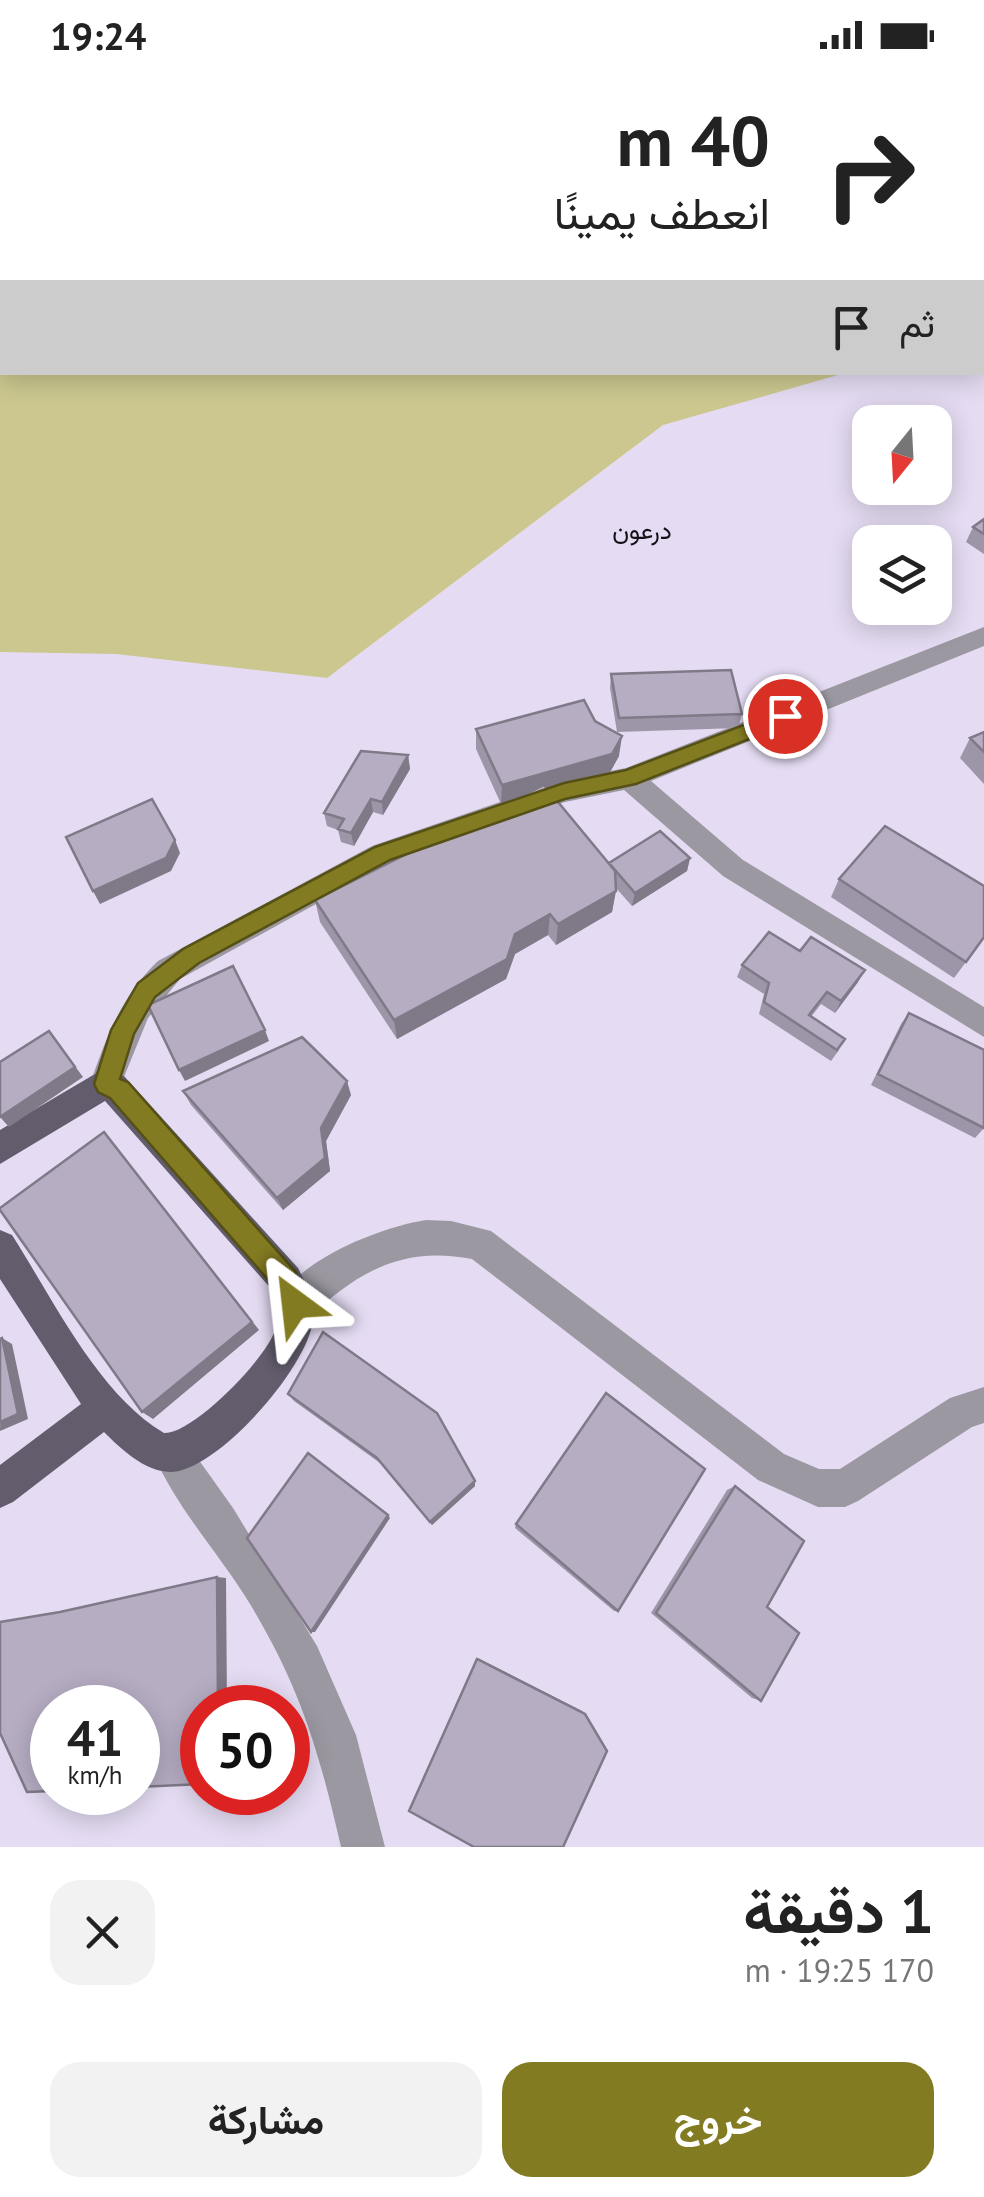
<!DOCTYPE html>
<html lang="ar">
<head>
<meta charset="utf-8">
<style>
  body { margin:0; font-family:"PT Sans",Vazirmatn,sans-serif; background:#f2f2f2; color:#222; direction:rtl; height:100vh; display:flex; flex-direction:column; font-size:38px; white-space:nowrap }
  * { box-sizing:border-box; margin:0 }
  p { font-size:32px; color:#767676 }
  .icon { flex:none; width:55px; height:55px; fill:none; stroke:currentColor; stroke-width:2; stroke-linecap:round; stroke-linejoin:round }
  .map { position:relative; height:1777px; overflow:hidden; direction:ltr }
  .side { display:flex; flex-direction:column; background:#fff; flex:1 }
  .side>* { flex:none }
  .guide { position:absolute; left:0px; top:0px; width:985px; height:305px; box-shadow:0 5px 25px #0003; direction:rtl; background:#fff; color:#222; overflow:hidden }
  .needle { width:65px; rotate:198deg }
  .tools { position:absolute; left:852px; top:335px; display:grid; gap:20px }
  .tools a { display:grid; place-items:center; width:100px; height:100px; border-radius:20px; background:#fff; box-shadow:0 5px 25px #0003; font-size:50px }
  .speed { position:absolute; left:30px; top:1615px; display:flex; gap:20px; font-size:50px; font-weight:700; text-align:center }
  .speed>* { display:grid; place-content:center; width:130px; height:130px; border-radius:50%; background:#fff; box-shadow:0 5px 25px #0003; line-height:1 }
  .speed small { font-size:25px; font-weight:400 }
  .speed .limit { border:15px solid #d22; background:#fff; color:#111 }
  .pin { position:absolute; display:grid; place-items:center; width:85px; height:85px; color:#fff; margin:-42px; border:5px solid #fff; border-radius:50%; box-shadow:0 2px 10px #0007 }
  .me { position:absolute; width:110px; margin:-55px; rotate:330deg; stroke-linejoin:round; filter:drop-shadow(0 0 8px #0008) }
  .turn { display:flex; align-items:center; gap:35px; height:210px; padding:0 50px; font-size:45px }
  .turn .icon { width:130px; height:130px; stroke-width:2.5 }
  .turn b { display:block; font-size:70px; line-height:85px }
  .then { display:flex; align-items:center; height:95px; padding:0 50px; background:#0003; gap:20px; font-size:38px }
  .round { display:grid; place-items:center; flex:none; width:105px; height:105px; border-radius:30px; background:#f2f2f2 }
  .summary { display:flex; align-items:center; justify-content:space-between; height:170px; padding:0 50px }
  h1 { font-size:60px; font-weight:700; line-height:75px }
  .action { display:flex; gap:20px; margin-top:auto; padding:20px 50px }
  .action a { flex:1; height:115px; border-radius:30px; background:#837b21; color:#fff; font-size:40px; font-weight:700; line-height:115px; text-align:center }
  .action a+a { background:#f2f2f2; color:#222 }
  .status { display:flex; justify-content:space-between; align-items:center; height:70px; padding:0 50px; background:#fff; direction:ltr }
  .status svg { height:28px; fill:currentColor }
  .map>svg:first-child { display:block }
  .green { fill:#cbc78f }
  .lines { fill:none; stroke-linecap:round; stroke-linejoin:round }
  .minor { fill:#9b98a1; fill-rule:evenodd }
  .major { fill:#625c6c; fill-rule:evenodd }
  .wall { fill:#9d95a8 }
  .shaded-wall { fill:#7f7988 }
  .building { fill:#b6adc3; stroke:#7f7988; stroke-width:2.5 }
  .route { fill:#837b21; stroke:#555015; stroke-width:2.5 }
  .labels { text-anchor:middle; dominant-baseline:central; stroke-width:10; stroke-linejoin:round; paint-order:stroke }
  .far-quarter-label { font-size:25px; fill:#141119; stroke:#e5dcf3 }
</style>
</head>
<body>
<div class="status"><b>19:24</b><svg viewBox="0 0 49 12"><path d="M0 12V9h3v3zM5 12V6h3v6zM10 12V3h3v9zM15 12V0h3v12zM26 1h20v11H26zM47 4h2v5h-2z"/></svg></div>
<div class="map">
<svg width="984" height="1777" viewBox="0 0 984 1777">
  <rect width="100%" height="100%" fill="#e5dcf3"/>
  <!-- green -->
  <path class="green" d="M0,0l120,2h-118v300l843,1 -182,52 -336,253 -211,-24 -116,-2z
    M206,0h778v10l-2,-8h-788z"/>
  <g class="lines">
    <!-- minor -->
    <path class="minor" d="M984,557v19l-333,135 92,79 241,147v30l-261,-161 -99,-86 -59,12 -173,60 -212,117 -32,39 -31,76 -11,5 -11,-5 -5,-10c16,-46 32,-89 68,-123l214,-115 192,-66 62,-12z
      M426,1150l25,1 40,10 293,223 35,15h21l110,-71 34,-11v36l-12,4 -114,74 -13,6h-27l-60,-27 -286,-221c-51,-10 -91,1 -132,32 -15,11 -28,24 -45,31l-12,-6 -6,-12c19,-44 104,-77 149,-84z
      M173,1366l13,6 47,66 84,138 39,89 29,112h-44c-22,-96 -40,-158 -91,-243 -29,-48 -75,-98 -96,-149l6,-13z"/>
    <!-- major -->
    <path class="major" d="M100,1001l24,5 174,192c8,16 17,33 15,51 -3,46 -96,153 -143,153 -26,-1 -49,-23 -66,-40l-91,70 -13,6v-43l81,-61 -81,-125v-49l12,5c41,64 86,159 152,198 28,2 103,-75 111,-103 4,-12 4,-26 -1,-38l-169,-191 -105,63v-34z"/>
  </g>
  <!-- wall -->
  <path class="wall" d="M984,449v35l-18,-12 7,-15z
    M611,604l131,40 -4,14 -121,4 -7,-44z
    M595,651l24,35 -10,18 -60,17 60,72 81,-5 -3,13 -55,35 -16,-18 -4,24 -56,33 -8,-10 -33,19 -9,25 -109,60 -77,-117 -5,-22 196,-99 -10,3 -25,-55v-20z
    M984,662v52l-24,-26 10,-20z
    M408,685l2,14 -27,46 -10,-3 -19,34 -13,-4 -3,-12 -11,-4 -3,-13z
    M839,809l145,59 -30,40 -123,-81z
    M800,881l58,31 -23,31 -14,-9 -10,13 28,33 -8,11 -72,-47 5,-20 -27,-17 5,-12z
    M909,943l75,115 -9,10 -104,-53 30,-61z
    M183,1021l168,4 -25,46 4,30 -47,39 -92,-105z
    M288,1324l187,92 -43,39 -52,-62 -86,-62z
    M735,1416l32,121 -6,94 -9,-3 -101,-85 76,-123z
    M516,1454l102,87h-4l-99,-83z"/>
  <!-- shaded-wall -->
  <path class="shaded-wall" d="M622,666l-3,20 -10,18 -108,30 1,-19z
    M408,685l2,14 -27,46 -1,-13z
    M371,729l2,13 -19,34 -3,-13z
    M175,770l5,13 -9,18 -71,33 -7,-13z
    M690,788l-3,13 -55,35 3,-13z
    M616,821l-4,21 -56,33 2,-21z
    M550,844l-2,21 -33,19 -9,25 -109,60 -3,-19 121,-86z
    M865,900l-7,12 -23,31 6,-12z
    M265,960l4,11 -84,40 -6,-11z
    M49,961l34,46 -74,50 -9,-10z
    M347,1011l4,14 -25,46 4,30 -47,39 -6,-12 44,-70z
    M104,1062l155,198 -106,89 -11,-7z
    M2,1268l10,6 16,75 -28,12z
    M475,1411v5l-43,39 -2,-3z
    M388,1445l2,3 -75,114h-4z
    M217,1507l9,1 1,130h-9z
    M478,1588l104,53 3,3 -108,-55z"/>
  <!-- building -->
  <path class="building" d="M984,449v15l-11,-7z
    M731,600l11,44 -123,4 -8,-44z
    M584,630l11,21 27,15 -10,18 -110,31 -26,-56z
    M984,662v20l-14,-14z
    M361,681l47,4 -26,47 -11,-3 -20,34 -13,-4 6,-10 -20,-6z
    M544,715l71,86 1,20 -58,33 -8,-10 -35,20 -8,25 -113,61 -79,-120z
    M152,729l23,41 -9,18 -73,33 -27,-54z
    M885,756l99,60v51l-18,25 -127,-83z
    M660,761l30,27 -55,35 -26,-30z
    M769,862l31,19 11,-14 54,33 -24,31 -14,-9 -18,23 36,24 -8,11 -73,-48 5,-19 -27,-18z
    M233,896l32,64 -86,40 -31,-65z
    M909,943l75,37v78l-106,-54z
    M49,961l26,36 -75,50v-55z
    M302,967l45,44 -26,47 4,30 -48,40 -94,-107z
    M104,1062l148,190 -110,90 -142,-202v-2z
    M323,1262l114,81 38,68 -45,41 -53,-64 -89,-64z
    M2,1268l16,76 -18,8v-83z
    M606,1323l99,76 -87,142 -102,-87z
    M308,1383l80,62 -77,117 -64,-94z
    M735,1416l69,55 -37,66 32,26 -38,68 -105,-88z
    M217,1507l1,131h-16v76l-64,3v-79h-86v83l-25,1 -27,-59v-111l60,-10z
    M477,1589l108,55 22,37 -44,96h-89l-65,-36z"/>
  <!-- route -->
  <path class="route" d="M785,639l10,7 -3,6 -156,62 -71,15 -175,61 -191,103 -44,34 -21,37 -14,45 8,3 167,189 14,33 -4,10 -10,4 -9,-4 -10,-25 -166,-191 -12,-6 -4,-8 17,-54 27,-47 45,-34 192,-102 189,-64 62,-13z"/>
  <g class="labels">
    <!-- far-quarter labels -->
    <g class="far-quarter-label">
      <text x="642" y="460">درعون</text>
    </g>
  </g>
</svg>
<div class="tools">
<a><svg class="needle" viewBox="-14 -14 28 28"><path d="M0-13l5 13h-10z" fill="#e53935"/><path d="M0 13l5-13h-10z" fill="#767676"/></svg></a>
<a><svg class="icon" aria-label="layers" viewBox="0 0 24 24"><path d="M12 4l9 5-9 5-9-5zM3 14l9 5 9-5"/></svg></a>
</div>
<div class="speed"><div>41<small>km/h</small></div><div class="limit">50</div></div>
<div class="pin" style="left:785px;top:646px;background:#d93025"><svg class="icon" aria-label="arrive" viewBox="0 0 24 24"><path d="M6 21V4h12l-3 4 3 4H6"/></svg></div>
<svg class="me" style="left:295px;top:1234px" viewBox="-20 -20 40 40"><path d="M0-17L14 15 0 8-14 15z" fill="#837b21" stroke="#fff" stroke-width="4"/></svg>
<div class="guide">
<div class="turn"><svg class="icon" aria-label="right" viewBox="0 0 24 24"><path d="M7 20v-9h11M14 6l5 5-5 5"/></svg><div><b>40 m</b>انعطف يمينًا</div></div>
<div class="then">ثم<svg class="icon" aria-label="arrive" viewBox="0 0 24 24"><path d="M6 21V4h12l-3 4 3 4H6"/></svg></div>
</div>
</div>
<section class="side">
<div class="summary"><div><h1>1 دقيقة</h1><p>170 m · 19:25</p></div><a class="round"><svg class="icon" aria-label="close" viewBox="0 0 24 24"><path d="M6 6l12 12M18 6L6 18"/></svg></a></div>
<div class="action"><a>خروج</a><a>مشاركة</a></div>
</section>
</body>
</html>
